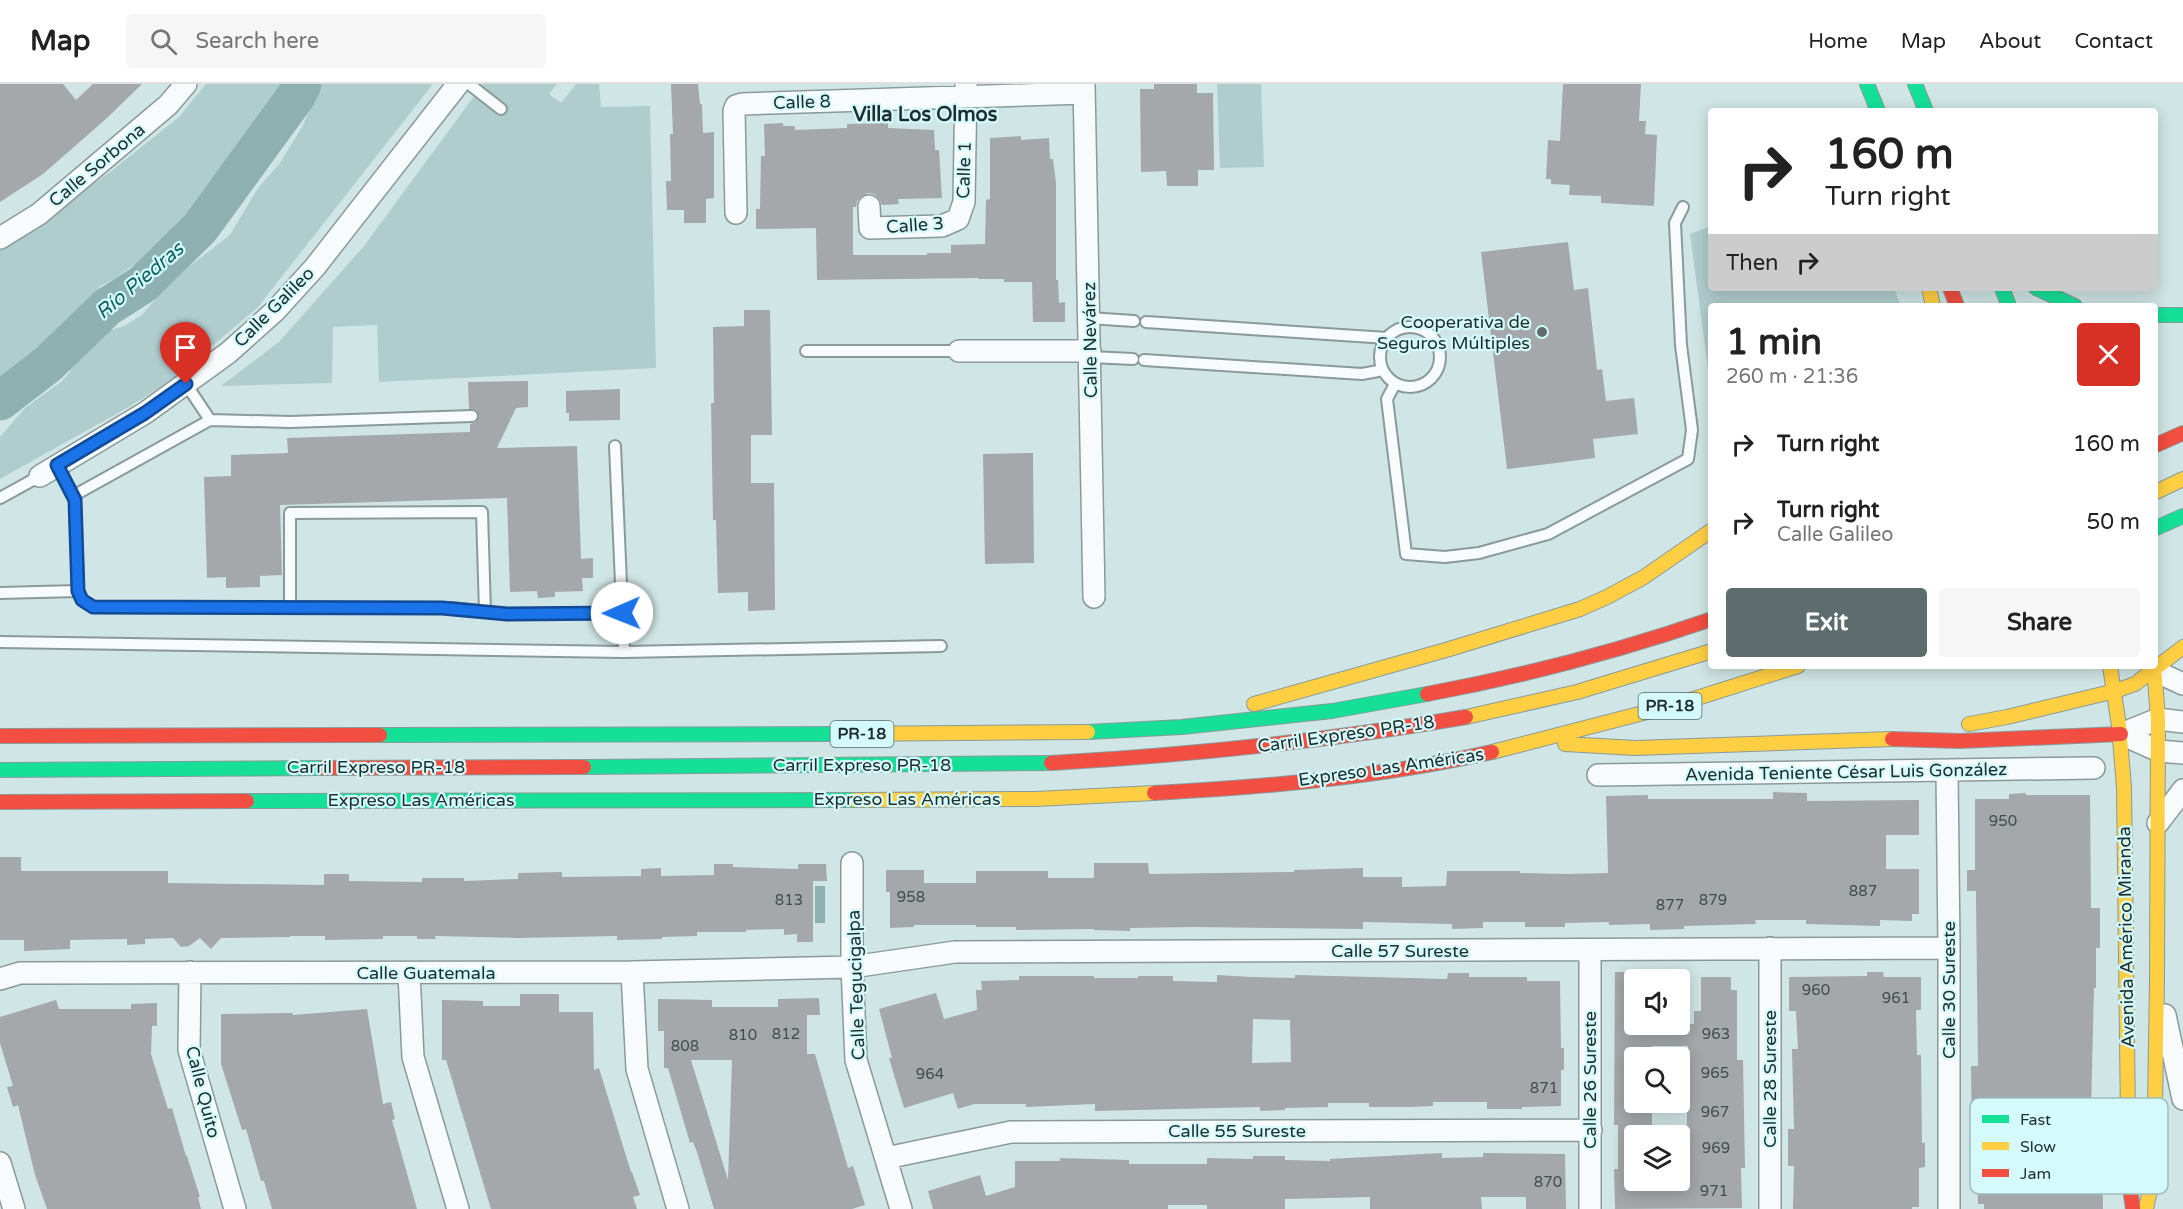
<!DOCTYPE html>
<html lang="en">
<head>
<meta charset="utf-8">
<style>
  body { margin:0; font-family:"Varela Round",sans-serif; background:#f6f6f6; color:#222; height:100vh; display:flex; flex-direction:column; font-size:22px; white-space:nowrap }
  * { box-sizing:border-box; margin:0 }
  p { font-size:20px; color:#767676 }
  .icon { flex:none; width:33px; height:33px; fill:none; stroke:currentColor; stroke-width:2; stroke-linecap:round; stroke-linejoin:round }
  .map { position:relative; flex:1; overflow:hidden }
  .drawer { position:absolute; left:1708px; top:219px; width:450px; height:366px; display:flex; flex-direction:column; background:#fff; border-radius:6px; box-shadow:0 3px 15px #0003 }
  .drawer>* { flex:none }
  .top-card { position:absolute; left:1708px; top:24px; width:450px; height:183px; border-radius:6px; box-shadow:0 3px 15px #0003; background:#fff; color:#222; overflow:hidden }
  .fabs { position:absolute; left:1624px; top:885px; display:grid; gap:12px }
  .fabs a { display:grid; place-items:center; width:66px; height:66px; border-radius:6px; background:#fff; box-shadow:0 3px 15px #0003; font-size:30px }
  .pin { position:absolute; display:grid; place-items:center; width:51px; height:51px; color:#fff; margin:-62px -26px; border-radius:50% 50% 50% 0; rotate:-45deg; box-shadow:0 0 6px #0007 }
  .pin .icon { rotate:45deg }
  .me { position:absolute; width:66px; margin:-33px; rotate:269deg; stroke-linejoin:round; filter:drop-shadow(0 0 4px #0008) }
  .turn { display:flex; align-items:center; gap:21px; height:126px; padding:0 18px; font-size:27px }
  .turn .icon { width:78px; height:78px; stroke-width:2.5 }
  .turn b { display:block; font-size:42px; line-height:51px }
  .then { display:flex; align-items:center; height:57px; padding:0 18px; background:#0003; gap:12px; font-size:22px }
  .round { display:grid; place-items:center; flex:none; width:63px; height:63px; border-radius:6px; background:#f6f6f6 }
  .summary { display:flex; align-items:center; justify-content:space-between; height:102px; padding:0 18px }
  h1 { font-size:36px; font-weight:700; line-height:45px }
  .button { display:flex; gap:12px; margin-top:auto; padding:12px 18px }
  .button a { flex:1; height:69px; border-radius:6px; background:#5d6d6e; color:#fff; font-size:24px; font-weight:700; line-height:69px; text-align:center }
  .button a+a { background:#f6f6f6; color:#222 }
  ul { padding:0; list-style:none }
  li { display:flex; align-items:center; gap:18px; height:78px; padding:0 18px }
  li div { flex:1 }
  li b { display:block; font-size:22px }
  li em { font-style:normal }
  header { display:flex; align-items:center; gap:36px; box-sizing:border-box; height:84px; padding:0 30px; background:#fff; border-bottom:2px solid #e0e0e0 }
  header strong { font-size:28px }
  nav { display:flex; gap:33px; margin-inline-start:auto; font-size:21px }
  .search { width:420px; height:54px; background:#f6f6f6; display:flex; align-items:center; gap:15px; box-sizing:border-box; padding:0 21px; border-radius:6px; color:#767676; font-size:22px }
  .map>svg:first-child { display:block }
  .green { fill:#b0cdce }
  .water { fill:#8fb0b0 }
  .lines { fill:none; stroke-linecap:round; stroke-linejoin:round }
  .river { stroke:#8fb0b0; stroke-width:39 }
  .building { fill:#a4a8ab; fill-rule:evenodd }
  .lane-casing { stroke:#8a9a9b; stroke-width:14 }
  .street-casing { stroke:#8a9a9b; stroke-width:24 }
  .fast-casing { stroke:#8a9a9b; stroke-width:16 }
  .slow-casing { stroke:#8a9a9b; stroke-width:16 }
  .jam-casing { stroke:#8a9a9b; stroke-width:16 }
  .lane { stroke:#f8fbfb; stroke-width:10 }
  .street { stroke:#f8fbfb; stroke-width:21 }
  .fast { stroke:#16e098; stroke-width:14 }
  .slow { stroke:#ffcf43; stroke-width:14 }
  .jam { stroke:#f24e42; stroke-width:14 }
  .route-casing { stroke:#114b97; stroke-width:15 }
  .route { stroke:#1a73e8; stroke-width:10 }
  .poi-dot { fill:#5d6d6e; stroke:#d4fafb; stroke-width:2 }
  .labels { text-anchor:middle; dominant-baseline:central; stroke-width:4.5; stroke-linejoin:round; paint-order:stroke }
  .number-label { font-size:15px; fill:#404c4d }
  .shield { fill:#d4fafb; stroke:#556a6c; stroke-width:1.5 }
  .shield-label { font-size:16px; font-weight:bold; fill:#1f2d2e }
  .street-label { font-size:18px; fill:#1f2d2e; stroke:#d4fafb }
  .poi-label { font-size:18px; fill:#1f2d2e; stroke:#d4fafb; text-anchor:end }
  .neighbourhood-label { font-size:20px; font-weight:bold; fill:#1f2d2e; stroke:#d4fafb }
  .water-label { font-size:20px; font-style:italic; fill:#126264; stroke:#d4fafb }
  .key { fill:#d4fafb; stroke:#9ebcbe; stroke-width:1.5 }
  .key-label { font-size:16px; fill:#1f2d2e }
</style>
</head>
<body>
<header>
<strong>Map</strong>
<div class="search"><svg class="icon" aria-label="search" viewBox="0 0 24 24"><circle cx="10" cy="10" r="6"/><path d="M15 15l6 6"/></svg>Search here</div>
<nav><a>Home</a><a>Map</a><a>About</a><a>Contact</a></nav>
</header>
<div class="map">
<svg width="2183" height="1125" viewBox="0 0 2183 1125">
  <rect width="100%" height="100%" fill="#d0e5e5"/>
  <!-- green -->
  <path class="green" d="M206,0h99l-3,5 -17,4 -12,13 -41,50 -6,17 -58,68 -54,38 -14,7 -12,20 -39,32 -13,17 -9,6 -11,13 -2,8 -14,4v-152h22l88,-62 69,-55z
    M311,0h122l-175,223 -86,73 -45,28 -127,71v-42l25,-29 36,-26 8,-9 7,-20 13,-13 13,-7 22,-7 18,-11 22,-26 26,-23 40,-31 28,-47 22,-25 22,-36 11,-25 -5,-10z
    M483,0h74l-8,10 12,9 15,-19h23l2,23 49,-1 6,262 -277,14 -2,-57 -44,2 -1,56 -111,3 58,-44 85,-96z
    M1217,0h44l3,83 -44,1z
    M1711,142l1,62h182l7,18h-189l-1,85 -21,-157z"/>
  <!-- water -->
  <path class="water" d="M815,802h10v37h-10z"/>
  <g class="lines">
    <!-- river -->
    <path class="river" d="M0,317l48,-37 59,-57 36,-23 57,-56 96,-132 6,-12"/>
  </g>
  <!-- building -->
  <path class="building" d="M0,0h63l13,16 17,-16h49l-35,34 -64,56 -43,28z
    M671,0h27l2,20h2l1,29 11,-1v66l-8,1v24h-22v-13h-17l-1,-29h5l-1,-47h3z
    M1154,0h43v9h16l1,77h-16v16h-31l-1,-15 -25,1 -1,-83h14z
    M1563,0h78l-2,37h7l-1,13 12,1 -3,71 -53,-3v-7l-32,-1 1,-10 -19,-1v-5h-5l2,-39 12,1z
    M783,39v3h12v4l52,-2v-4l41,-1v5l46,2 1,20h4l3,48 -44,1 1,5 -17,1 -3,-6 -5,-5 -6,-1 -6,3 -5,5 -1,6h-3v48h74v-2h24v-8l34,-1 1,-44 4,-1v-61l31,-2v4l28,-2 1,21h3l3,24v97h2l1,23 6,-1v20h-32l-1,-40h-28v-3h-26v-1l-161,2 -1,-52 -60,1v-20h4l1,-53h4l-1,-32z
    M1568,158l6,48 14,-2 9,82 5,-1 4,32 28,-3 4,36 -45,5 2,19 -88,11 -26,-217z
    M744,226h26l2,125h-21v48h23l1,127 -27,1v-19l-30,1 -2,-73h-3l-2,-117h3l-1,-76 31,-1z
    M528,297v26l-12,1 -19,40 80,-2 4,113 12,-1v20h-11l1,13 -28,1v5l-17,1 -1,-7 -27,1 -3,-94 -227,7 2,70 -22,1v11l-34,1v-11l-19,1 -3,-101 27,-1v-21l57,-2 -1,-15 183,-6v-8l6,-2 3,-6 -3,-6 -7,-1 -1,-27z
    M620,305v31l-51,1v-8h-3v-22z
    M1033,369l1,110 -49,1 -2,-110z
    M1773,708l34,1v8l112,-1v35h-33v34h33v45h-7v7l-32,-1v6l-74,-2v-4h-51l1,4 -72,2v3l-34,1v-6l-41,1v-3l-44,1v4h-40v-5h-42v6l-31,1v-5l-89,-2v7l-168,-2 -65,1v3l-36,-1v-1l-78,1v-3h-40v-2h-62v2l-24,1v-36h-4v-22h38v13h52v-12h72v7h46v-15h54l1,11 145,-2v-2l69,-2v9h39v10l44,-1 1,-15h73v2l46,1 42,-1 -2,-77 42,-1v4h125z
    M2026,709v2h64l1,113h9v40h-4v40h-2l-3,123 14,-1 1,33h-4l1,66h-119v-5h-6l-1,-64h-5l-1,-74h7l-2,-168v-7h-9v-21h8v-71h34v-5z
    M0,773h21v14h147v12l156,2v-11h25v7l73,1v-4h42v3l54,-2v-6l44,-1v5l79,-1v-7l20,-1v8l53,-1v-11h19v3l65,2v-5h28l1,17h-14v61h-16v-8l-13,1v-6l-38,1v2h-49v4l-35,1v2l-45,1v-4l-98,2 -84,-2 1,3h-19v-3h-34v3l-58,1v-4h-35v1l-69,1 -10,11 -11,-11 -11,8 -8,1 -8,-9 -28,1v5l-18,1v-6l-57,1v9l-46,2v-11h-24z
    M1615,888h20v52h59v-13h7v-34h30v13h6v70h6l2,108h-4l1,40 -127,1 -1,-40h4v-44h-4zM1652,962h36l-2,134h-51v-44h17v-34h-17v-44h5v-7h12z
    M1867,888h16l1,5h37v33h-5l1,45h4l1,88h3v24l-6,1v39h-7v2h-119l1,-43h-6v-37h6l-2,-80h6l-2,-38h-7v-34l78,-1z
    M1448,889h21v4h58v4h33l1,67h3v22h-3v36l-39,1v2h-35v-7h-54v4l-23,1h-41v-4h-41v4l-43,1v2l-25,1v-4l-165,4v-7l-69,3v-3h-52l-16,5 -5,-16 -49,15 -15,-50h3l-13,-49 57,-16 8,26 33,-9 -1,-20h6l-1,-9 38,-1v-4h75v2h44v-2h35v5l44,1v-7l34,2 44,1v-3l152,4zM1253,935l37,1 1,42 -39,1z
    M520,910h39v18h34l1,58 5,-2 32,104h1l8,23 -7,2 4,12h-146l-45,-149h-4v-60l41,1v5h37z
    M819,914l1,17h-13v39h8l33,114 5,-2 12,39 -13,4h-138l-17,-57 -4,-10 -3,1 -22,-75h-4v-37h-6v-32l54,1v7h66v-8zM691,976h41l-4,120z
    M56,916l3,9h72v-5l26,-1v23h-5l-1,28 17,55 4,-1 14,48h1l13,41h-2l3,12h-154l-12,-34 -17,-70 -5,2 -6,-20 6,-1 -13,-43v-26z
    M367,925l16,95 8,-2 4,17 -3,1 25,89h-145l-8,-28h-3l-15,-52 -4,1 -21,-66v-50l71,-1 1,2z
    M1442,1069v5l41,-1v-4l82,1 1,55h-40v-12h-45l1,12h-112v-12l-85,2v10h-78v-4h-39v4h-235l-5,-18 52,-16 6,21 29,-9v-26h45v-3l69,2v4h78v-6l46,1v-3h32v4l45,1v-2z"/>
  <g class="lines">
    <defs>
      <path id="lane" d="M469,0l32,25
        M1089,234l45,3
        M1146,238l241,16
        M1380 273a30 30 0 1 1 60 0a30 30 0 1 1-60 0Z
        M806,267h153
        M1090,273l43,2
        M1144,276l218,14 21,-4
        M186,300l24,36
        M1395,300l-8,15 19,155 39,3 34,-4 69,-19 140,-75 4,-29 -11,-85 -6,-122 8,-16
        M615,362l9,206
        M73,412l137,-76 80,2 182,-6
        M0,414l40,-22
        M78,507l4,9 11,7 359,1 55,6 115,-1
        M0,509l78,-2 -3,-91 -18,-35
        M290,524v-95l192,-1 3,100
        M0,558l624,10 317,-6"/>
      <path id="street" d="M1084,0l10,513
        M869,122l1,22 72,-2 16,-7 6,-17 2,-118
        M736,129l-2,-102 2,-5 6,-2 342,-11
        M0,154l39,-24 129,-109 18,-21
        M959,267h131
        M40,392l105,-63 83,-60 47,-42 40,-44 143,-183
        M2155,587l28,13
        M2121,650l38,17 24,2
        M2121,650l37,-15 25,3
        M1947,687l2,177v261
        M1598,691l496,-7
        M2158,739l25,-33
        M852,779v104l4,93 45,149
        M1590,867v258
        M190,888l-1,78 46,159
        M632,888l5,97 41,140
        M409,889l4,84 45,152
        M0,895l20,-6 612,-1 220,-5 103,-15 994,-4
        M2165,931l18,84
        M886,1074l125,-26 580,-2
        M0,1079l14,46
        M1770,1125v-261"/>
      <path id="fast" d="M1867,0l11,27
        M1915,0l11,27
        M2002,204l7,18
        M2036,204l39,18
        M2156,231h27
        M2156,444l27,-12
        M1088,648l94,-5 150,-16 95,-17
        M380,651l458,-1
        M584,683l467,-4
        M0,686l323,-2
        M247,717l608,-1"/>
      <path id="slow" d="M1929,204l4,18
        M2156,408l27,-13
        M2110,582l9,60 5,62 4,333
        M1254,620l192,-54 134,-41 27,-12 37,-20 68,-47
        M1466,633l111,-25 135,-41
        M1969,640l38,-7 108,-26 20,-7 48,-37
        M838,650l250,-2
        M1565,660l70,4 257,-9
        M1492,668l186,-48 120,-38
        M855,716l181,-1 118,-6
        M2146,1125l8,-39 3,-190 1,-261 -4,-53"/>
      <path id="jam" d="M1950,204l7,18
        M2156,361l27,-12
        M1427,610c97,-18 192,-43 285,-75
        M0,652l380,-1
        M1892,655l68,2 161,-7
        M1051,679c139,-8 277,-22 415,-46
        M323,684l261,-1
        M1154,709c113,-6 227,-16 338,-41
        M0,718l247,-1
        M2128,1037v53l5,35"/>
    </defs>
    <!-- lane casing -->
    <use href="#lane" class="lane-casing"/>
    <!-- street casing -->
    <use href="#street" class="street-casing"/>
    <!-- fast casing -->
    <use href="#fast" class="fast-casing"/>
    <!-- slow casing -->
    <use href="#slow" class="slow-casing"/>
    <!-- jam casing -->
    <use href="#jam" class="jam-casing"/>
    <!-- lane -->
    <use href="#lane" class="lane"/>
    <!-- street -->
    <use href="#street" class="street"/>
    <!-- fast -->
    <use href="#fast" class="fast"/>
    <!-- slow -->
    <use href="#slow" class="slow"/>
    <!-- jam -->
    <use href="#jam" class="jam"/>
  </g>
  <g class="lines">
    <defs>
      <path id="route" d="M186,300l-41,29 -88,52 18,35 3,91 4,9 11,7 349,1 65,6 115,-1"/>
    </defs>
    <!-- route casing -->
    <use href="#route" class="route-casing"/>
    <!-- route -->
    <use href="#route" class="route"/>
  </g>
  <!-- markers -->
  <circle class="poi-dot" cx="1542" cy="248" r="6"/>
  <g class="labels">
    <!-- number labels -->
    <g class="number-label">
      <text x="2003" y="737">950</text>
      <text x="1863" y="807">887</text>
      <text x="911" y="813">958</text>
      <text x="789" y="816">813</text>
      <text x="1713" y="816">879</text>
      <text x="1670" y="821">877</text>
      <text x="1816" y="906">960</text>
      <text x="1896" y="914">961</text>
      <text x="786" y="950">812</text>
      <text x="1716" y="950">963</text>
      <text x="743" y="951">810</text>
      <text x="685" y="962">808</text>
      <text x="1715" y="989">965</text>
      <text x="930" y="990">964</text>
      <text x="1544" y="1004">871</text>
      <text x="1715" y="1028">967</text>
      <text x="1716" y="1064">969</text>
      <text x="1548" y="1098">870</text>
      <text x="1714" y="1107">971</text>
    </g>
    <!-- shield labels -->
    <g class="shield">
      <rect x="1638.5" y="609" width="63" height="26" rx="4.5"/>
      <rect x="830.5" y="637" width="63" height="26" rx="4.5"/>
    </g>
    <g class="shield-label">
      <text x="1670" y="622">PR-18</text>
      <text x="862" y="650">PR-18</text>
    </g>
    <!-- street labels -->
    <g class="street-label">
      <text transform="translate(802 18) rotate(-2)">Calle 8</text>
      <text transform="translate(97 81) rotate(-40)">Calle Sorbona</text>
      <text transform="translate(964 86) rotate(-88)">Calle 1</text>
      <text transform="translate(915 141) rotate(-4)">Calle 3</text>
      <text transform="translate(274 223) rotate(-45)">Calle Galileo</text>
      <text transform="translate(1090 256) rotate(-91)">Calle Nevárez</text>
      <text transform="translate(1346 650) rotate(-8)">Carril Expreso PR-18</text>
      <text x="862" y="681">Carril Expreso PR-18</text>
      <text x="376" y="683">Carril Expreso PR-18</text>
      <text transform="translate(1391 683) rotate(-8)">Expreso Las Américas</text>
      <text transform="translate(1846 688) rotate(-1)">Avenida Teniente César Luis González</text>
      <text x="907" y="715">Expreso Las Américas</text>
      <text x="421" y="716">Expreso Las Américas</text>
      <text transform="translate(2126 853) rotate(-91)">Avenida Américo Miranda</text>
      <text x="1400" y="867">Calle 57 Sureste</text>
      <text x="426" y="889">Calle Guatemala</text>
      <text transform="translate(856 901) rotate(-92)">Calle Tegucigalpa</text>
      <text transform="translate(1949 906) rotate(-90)">Calle 30 Sureste</text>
      <text transform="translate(1770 995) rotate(-90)">Calle 28 Sureste</text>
      <text transform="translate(1590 996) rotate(-90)">Calle 26 Sureste</text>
      <text transform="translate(203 1008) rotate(76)">Calle Quito</text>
      <text x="1237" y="1047">Calle 55 Sureste</text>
    </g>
    <!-- poi labels -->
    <g class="poi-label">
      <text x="1530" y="238">Cooperativa de<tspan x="1530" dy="21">Seguros Múltiples</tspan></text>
    </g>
    <!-- neighbourhood labels -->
    <g class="neighbourhood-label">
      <text x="925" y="31">Villa Los Olmos</text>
    </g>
    <!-- water labels -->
    <g class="water-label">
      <text transform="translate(140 197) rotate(-40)">Río Piedras</text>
    </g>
  </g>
  <!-- legend -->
  <rect x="1970" y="1014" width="198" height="96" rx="9" class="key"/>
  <rect x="1982" y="1031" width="27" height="8" fill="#16e098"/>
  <rect x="1982" y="1058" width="27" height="8" fill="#ffcf43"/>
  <rect x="1982" y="1085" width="27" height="8" fill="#f24e42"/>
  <g class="key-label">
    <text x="2020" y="1041">Fast</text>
    <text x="2020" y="1068">Slow</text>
    <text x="2020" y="1095">Jam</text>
  </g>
</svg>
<div class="fabs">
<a><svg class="icon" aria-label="sound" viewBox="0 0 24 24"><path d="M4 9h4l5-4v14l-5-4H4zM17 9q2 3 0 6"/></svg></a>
<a><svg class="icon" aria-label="search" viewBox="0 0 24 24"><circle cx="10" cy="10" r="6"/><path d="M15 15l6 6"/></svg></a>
<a><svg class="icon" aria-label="layers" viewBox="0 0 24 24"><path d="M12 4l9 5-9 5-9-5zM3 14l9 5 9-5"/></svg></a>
</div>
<div class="pin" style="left:186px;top:300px;background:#d93025"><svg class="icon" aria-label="arrive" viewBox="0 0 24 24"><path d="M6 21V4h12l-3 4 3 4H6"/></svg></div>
<svg class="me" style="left:622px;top:529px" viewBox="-20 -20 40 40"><circle r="19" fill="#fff"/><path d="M0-13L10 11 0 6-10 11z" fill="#1a73e8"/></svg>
<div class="top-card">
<div class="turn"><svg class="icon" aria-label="right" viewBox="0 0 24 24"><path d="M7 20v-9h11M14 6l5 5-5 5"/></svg><div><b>160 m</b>Turn right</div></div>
<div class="then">Then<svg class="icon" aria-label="right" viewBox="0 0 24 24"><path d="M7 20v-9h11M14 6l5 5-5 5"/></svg></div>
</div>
<section class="drawer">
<div class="summary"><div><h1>1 min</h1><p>260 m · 21:36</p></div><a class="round" style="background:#d93025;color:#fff"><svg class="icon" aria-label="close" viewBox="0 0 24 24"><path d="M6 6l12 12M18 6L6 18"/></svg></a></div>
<ul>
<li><svg class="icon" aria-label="right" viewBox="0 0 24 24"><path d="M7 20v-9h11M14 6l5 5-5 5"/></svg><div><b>Turn right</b></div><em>160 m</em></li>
<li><svg class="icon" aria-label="right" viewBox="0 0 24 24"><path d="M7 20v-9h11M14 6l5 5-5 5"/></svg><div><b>Turn right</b><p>Calle Galileo</p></div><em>50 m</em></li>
</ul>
<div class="button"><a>Exit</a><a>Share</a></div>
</section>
</div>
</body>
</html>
